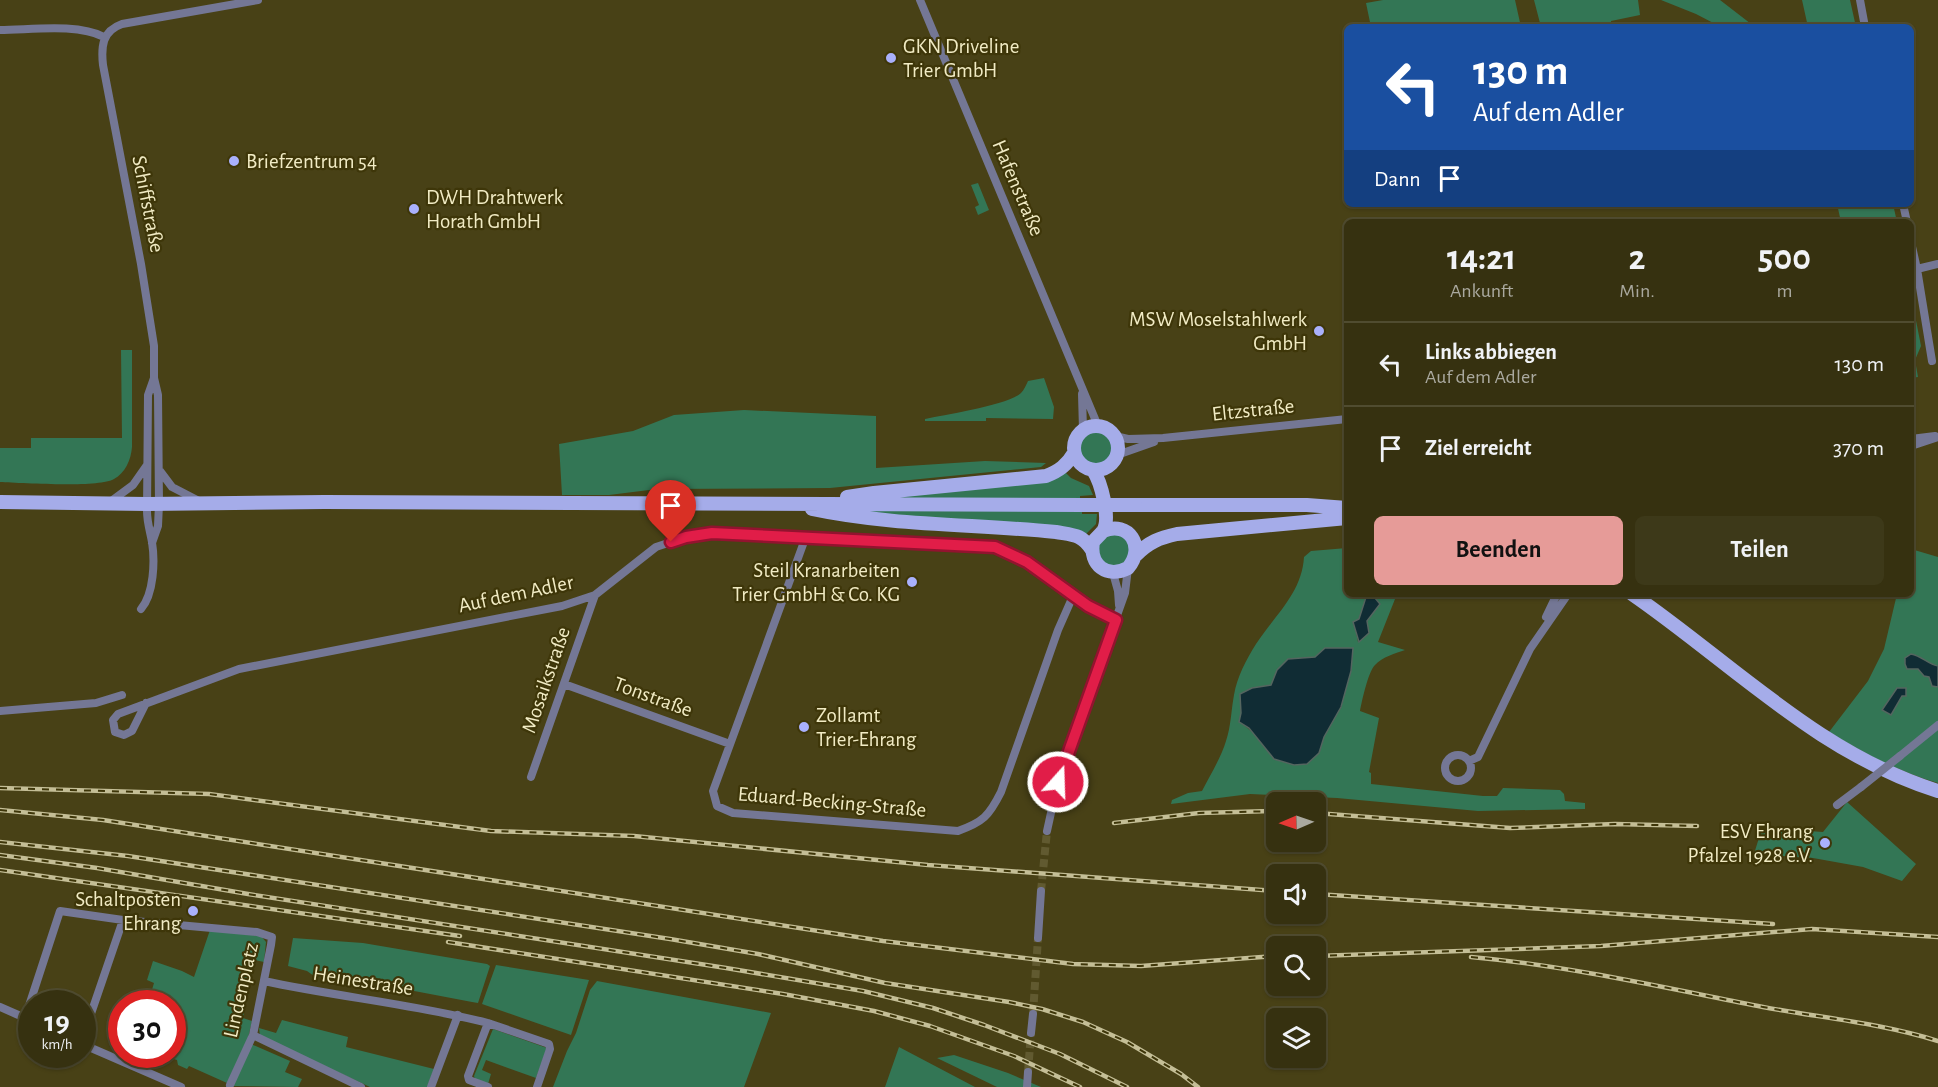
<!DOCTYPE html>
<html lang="de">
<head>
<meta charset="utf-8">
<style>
  body { margin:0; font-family:"Alegreya Sans",sans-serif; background:#3d3919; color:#f1f3f6; height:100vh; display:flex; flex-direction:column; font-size:22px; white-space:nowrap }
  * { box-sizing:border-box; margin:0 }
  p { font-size:20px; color:#aaa99f }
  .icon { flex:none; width:33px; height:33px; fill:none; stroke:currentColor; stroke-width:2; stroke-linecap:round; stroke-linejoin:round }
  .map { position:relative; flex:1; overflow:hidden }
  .drawer { position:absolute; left:1344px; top:219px; width:570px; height:378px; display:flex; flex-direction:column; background:#363110; border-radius:9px; box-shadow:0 2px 4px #0004,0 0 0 2px #504c30 }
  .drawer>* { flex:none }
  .top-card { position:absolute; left:1344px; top:24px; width:570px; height:183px; border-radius:9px; box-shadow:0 2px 4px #0004,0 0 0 2px #504c30; background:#1a4fa0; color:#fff; overflow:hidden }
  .needle { width:39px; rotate:268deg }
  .controls { position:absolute; left:1266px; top:792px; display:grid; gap:12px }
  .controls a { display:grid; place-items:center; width:60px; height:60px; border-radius:9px; background:#363110; box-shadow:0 2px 4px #0004,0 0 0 2px #504c30; font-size:30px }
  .speed { position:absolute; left:18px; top:990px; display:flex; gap:12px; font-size:30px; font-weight:700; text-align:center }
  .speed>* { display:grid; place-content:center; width:78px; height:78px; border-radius:50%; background:#363110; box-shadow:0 2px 4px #0004,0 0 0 2px #504c30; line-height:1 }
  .speed small { font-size:15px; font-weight:400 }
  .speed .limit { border:9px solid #d22; background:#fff; color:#111 }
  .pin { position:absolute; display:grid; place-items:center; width:51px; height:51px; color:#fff; margin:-62px -26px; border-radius:50% 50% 50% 0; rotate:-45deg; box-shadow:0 0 6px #0007 }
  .pin .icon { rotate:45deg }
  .me { position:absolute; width:66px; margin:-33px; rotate:20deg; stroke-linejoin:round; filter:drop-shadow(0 0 4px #0008) }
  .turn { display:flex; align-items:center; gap:21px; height:126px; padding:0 30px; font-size:27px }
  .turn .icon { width:78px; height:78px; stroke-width:2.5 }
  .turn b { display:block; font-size:42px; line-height:51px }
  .then { display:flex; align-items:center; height:57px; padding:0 30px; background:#0003; gap:12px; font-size:22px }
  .eta { display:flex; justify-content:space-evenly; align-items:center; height:102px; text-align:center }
  .eta b { font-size:36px; font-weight:600; line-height:42px }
  .button { display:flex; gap:12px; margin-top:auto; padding:12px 30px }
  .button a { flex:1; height:69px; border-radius:9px; background:#e69b98; color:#111; font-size:24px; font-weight:600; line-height:69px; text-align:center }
  .button a+a { background:#3d3919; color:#f1f3f6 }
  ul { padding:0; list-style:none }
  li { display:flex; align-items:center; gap:18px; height:84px; padding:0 30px; border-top:2px solid #504c30 }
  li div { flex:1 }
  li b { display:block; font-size:22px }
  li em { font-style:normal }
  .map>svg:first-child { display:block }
  .green { fill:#337655; fill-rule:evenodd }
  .water { fill:#102c34; stroke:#54655f; stroke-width:1.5 }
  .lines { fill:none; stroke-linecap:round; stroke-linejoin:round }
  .minor-tunnel { stroke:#615a30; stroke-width:8; stroke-dasharray:8 4; stroke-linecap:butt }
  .minor { stroke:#747795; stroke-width:8 }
  .primary { stroke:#a5ace9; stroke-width:14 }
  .rail-casing { stroke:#c4be96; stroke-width:4.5 }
  .rail { stroke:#3e3609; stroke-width:2; stroke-dasharray:7; stroke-linecap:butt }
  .minor-bridge { stroke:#747795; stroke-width:8 }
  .primary-bridge { stroke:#a5ace9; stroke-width:14 }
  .route-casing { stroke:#92132f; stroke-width:15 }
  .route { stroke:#e11d48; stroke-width:10 }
  .poi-dot { fill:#a9b0fc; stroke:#3e3609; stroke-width:2 }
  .labels { text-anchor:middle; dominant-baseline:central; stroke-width:4.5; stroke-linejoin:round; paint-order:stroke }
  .poi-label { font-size:21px; fill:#f1ebc4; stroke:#3e3609; text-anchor:start }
  .street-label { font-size:21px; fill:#f1ebc4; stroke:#3e3609 }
</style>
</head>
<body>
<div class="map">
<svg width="1938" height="1087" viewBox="0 0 1938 1087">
  <rect width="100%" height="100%" fill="#484116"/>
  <!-- green -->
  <path class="green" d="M1383,0h132l6,27h-150l-5,-24z
    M1534,0h104l2,15 -29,6v4l-33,2v-3l-10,3h-27z
    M1661,0h59l35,27h-34l-25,-13z
    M1802,0h48l6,27h-48z
    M978,183l11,27 -11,5 -3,-8 4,-2 -8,-20z
    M1837,204h56l4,18h-56z
    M1911,295l10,51 -6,14 3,17 -7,1z
    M121,350h11v97c-1,13 -7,26 -18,32 -15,9 -93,4 -114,3v-34h31v-10h91z
    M1044,378l10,29 -1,12 -67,-1v3h-61v-2c19,-4 84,-14 96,-26 3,-3 5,-8 7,-12z
    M744,410l132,6v52l109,-7 61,2 -5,4 -211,21 -173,1 -48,6h-47l-3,-51 74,-13 41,-16z
    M1079 449a17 17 0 1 1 34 0a17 17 0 1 1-34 0Z
    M1065,472l6,6 18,8 4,9 -13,1v2l-211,1z
    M852,509l230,2v3h15l-1,10 -12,12 -232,-24z
    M1098 550a16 16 0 1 1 32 0a16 16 0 1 1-32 0Z
    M1347,548v46h20l-8,25 -5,3 4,20 11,-9 -2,-12 13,-17 -5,-6 1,-4h21l-19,48 27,8c-9,3 -23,7 -30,15 -7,7 -13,36 -15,46l19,7 -10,54 2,1v11l112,12h14l6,-8 57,2 4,4 1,7 20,2v6l-107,2 -141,-13 -87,-4 -79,10 1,-4 16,-7 14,-2c8,-16 19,-33 24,-50 5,-15 5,-30 8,-46 3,-18 12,-35 22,-51 19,-29 46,-51 48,-87l7,-6zM1326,648l19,42 -4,17 -17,30 -5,16 -12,11c-45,2 -37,-23 -68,-42l13,-34 19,-3 6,-15 11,-11 27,-2z
    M1911,549l27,8v226c-38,-11 -75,-30 -109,-51l39,-51 16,-32 13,-55h14z
    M1847,802l69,62 -14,17 -39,-14 -50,-9 -59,-4 8,-26 61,4z
    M210,930l51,6 5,6 -2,20 -9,-2 -1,6 -5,-1 -2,6 5,1 -2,11h-5l-1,6 5,1 -2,11 -6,-1 -1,6 5,1 -2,11 9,3 -4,17 -21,45 -38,-17 -2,3 -9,-4 -1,-5 -17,-5 12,-1v-50l-24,-1 6,-20 -7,-3 6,-19 29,10 12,6z
    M293,938l70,5 124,21 3,2 -12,37 -6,-1 -105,-20 -53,-6 -7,-5 -19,-5z
    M496,965l93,15 -18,55 -89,-31z
    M597,981l174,32 -27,74h-191l14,-36 9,-18 14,-43z
    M282,1020l66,17 -2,10 88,22 -7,18h-57l-110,-51 -1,-8 17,5z
    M493,1029l54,19 -11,30 -50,-18 -4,10 9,4 -3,10 -13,-5 -1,-3z
    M251,1044l39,17 -5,11 17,7 -4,8 -65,-1z
    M899,1047l76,40h-90z
    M954,1055l54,18 33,14h-44l-60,-29z"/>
  <!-- water -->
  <path class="water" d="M1367,594h9l-1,4 5,6 -13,17 2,12 -10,9 -6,-20 6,-3z
    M1325,648h28l-2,23 -10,36 -17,30 -5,16 -12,11 -13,1 -20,-6 -25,-31 -10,-6 2,-9 -1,-19 12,-6 19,-3 6,-15 11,-11 27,-2z
    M1911,654c11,2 18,11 27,12v21l-6,-1 -3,-9 -5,-1 -6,-7h-11l-2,-5v-6z
    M1897,688h9v8h-4l-11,19 -9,-5z"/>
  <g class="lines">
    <!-- minor-tunnel -->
    <path class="minor-tunnel" d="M1041,891l6,-60
      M1033,1014l5,-76
      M1028,1072l3,-39"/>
    <!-- minor -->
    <path class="minor" d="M920,0l178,426
      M1860,0l5,27
      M0,30c30,0 77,-7 104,7
      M1903,204l4,18
      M1911,242l6,27 21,-5
      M1917,269l15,92
      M1082,394l1,36
      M1115,436l13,3 35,-1 184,-19
      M1911,439l24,-3
      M1911,446l27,-9
      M1117,455l37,-13
      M160,471l12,16 27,14
      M110,502l23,-17 14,-20
      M805,539l-92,252 4,15 16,7 225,18c25,-9 31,-15 43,-39l57,-162 15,-34
      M152,543l6,-17 1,-22 -1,-109 -4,-17v-32l-13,-82 -38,-199c-2,-18 -1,-34 19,-41l136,-24
      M1113,573l5,18 1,14
      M141,609c13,-15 14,-48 11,-67 -2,-11 -5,-20 -5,-31 0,-39 1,-77 1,-116l6,-17
      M1546,617l11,-23
      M564,684l166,60
      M146,703l-14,28 -8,4 -9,-3 -2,-12 5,-6 121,-45 323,-63 33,-11 61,-48 30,-10 26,-4 283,14 32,16 68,48 21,9
      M0,711l96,-8 26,-8
      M1445 768a13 13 0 1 1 26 0a13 13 0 1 1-26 0Z
      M1900,756l38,-31
      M1469,761l9,-4 52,-108 38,-55
      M531,777l64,-182
      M1837,805l24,-18
      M1047,831l11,-50 67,-188 3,-25
      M1038,938l3,-47
      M264,981c74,16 150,23 224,42
      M0,1007l32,14
      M25,1018l35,-107 63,9 134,12 15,5 -1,8 -18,90 -23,50
      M1031,1033l2,-19
      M253,1035l108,52
      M82,1040l41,-120
      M82,1044l99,43
      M431,1087l27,-72
      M488,1087l-19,-7 -1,-4 20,-53 61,21 1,5 -13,38
      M1027,1087l1,-15"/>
    <!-- primary -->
    <path class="primary" d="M1074 448a22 22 0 1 1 44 0a22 22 0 1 1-44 0Z
      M1093,470c8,12 18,49 10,61 -3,4 -7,7 -10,11 -4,23 14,37 35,26 18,-21 1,-48 -25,-37
      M847,497l27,-4 172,-17c13,-5 21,-11 28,-23
      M0,502l147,2 177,-2 759,3
      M1135,505h172l40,3
      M812,509c80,17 163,15 244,23 17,3 26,2 36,18
      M1136,555c13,-13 23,-17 41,-21l170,-16
      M1632,594c100,69 187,160 306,197"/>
    <defs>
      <path id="rail" d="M0,788l209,6 282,37 143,5 294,29 348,26
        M0,810l103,10 780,121 190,23 68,2 135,-10
        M1316,813l194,15 105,-4 82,2
        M1114,823l85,-10 77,-2
        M0,842l128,14 542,83 88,15 127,29 124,19 33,7 41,13 44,20 54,32 17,13
        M0,855l97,13 151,26 478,74 137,23 70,17 51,17 76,29 67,33
        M0,870l460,66
        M1316,894l457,30
        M448,942l335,52 91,17 56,15 84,30 66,31
        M1316,956l285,-10 211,-17 126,8
        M1471,957c99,9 195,31 292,50 59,11 118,16 175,34"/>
    </defs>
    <!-- rail casing -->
    <use href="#rail" class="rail-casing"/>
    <!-- rail -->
    <use href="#rail" class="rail"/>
    <!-- minor-bridge -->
    <path class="minor-bridge" d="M1861,787l39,-31"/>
    <!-- primary-bridge -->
    <path class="primary-bridge" d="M1083,505h52"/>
  </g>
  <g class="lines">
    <defs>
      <path id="route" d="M671,542l15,-5 26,-4 283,14 32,15 61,44 28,14 -58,162"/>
    </defs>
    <!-- route casing -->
    <use href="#route" class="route-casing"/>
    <!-- route -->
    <use href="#route" class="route"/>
  </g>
  <!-- markers -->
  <g class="poi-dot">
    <circle cx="891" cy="58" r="6"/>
    <circle cx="234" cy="161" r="6"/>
    <circle cx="414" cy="209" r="6"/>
    <circle cx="1319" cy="331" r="6"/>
    <circle cx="912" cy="582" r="6"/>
    <circle cx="804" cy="727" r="6"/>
    <circle cx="1825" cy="843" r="6"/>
    <circle cx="193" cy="911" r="6"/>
  </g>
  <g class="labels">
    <!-- poi labels -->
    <g class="poi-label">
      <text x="903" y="46">GKN Driveline<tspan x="903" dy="24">Trier GmbH</tspan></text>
      <text x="246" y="161">Briefzentrum 54</text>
      <text x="426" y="197">DWH Drahtwerk<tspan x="426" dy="24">Horath GmbH</tspan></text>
      <text x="1307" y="319" text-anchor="end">MSW Moselstahlwerk<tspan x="1307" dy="24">GmbH</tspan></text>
      <text x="900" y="570" text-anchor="end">Steil Kranarbeiten<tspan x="900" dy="24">Trier GmbH &amp; Co. KG</tspan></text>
      <text x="816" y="715">Zollamt<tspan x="816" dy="24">Trier-Ehrang</tspan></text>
      <text x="1813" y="831" text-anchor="end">ESV Ehrang<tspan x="1813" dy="24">Pfalzel 1928 e.V.</tspan></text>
      <text x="181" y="899" text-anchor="end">Schaltposten<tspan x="181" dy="24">Ehrang</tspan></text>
    </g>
    <!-- street labels -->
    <g class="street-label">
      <text transform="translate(1018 188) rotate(67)">Hafenstraße</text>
      <text transform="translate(148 204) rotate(79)">Schiffstraße</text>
      <text transform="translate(1253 410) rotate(-6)">Eltzstraße</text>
      <text transform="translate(516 594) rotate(-12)">Auf dem Adler</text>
      <text transform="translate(546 680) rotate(-71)">Mosaikstraße</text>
      <text transform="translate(653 697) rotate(20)">Tonstraße</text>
      <text transform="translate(832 802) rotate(5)">Eduard-Becking-Straße</text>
      <text transform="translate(363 981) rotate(9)">Heinestraße</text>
      <text transform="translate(241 990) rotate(-77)">Lindenplatz</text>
    </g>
  </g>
</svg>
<div class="controls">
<a><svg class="needle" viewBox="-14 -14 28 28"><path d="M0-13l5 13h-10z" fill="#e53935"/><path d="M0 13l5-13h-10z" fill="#aaa99f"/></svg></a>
<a><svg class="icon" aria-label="sound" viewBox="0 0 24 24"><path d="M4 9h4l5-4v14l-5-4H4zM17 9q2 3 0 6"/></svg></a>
<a><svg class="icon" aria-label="search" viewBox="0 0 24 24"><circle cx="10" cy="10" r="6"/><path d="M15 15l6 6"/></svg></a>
<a><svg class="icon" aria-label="layers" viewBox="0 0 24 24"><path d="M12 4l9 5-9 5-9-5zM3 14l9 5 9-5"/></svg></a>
</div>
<div class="speed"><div>19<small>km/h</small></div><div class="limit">30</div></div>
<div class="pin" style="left:671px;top:542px;background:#d93025"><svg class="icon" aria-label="arrive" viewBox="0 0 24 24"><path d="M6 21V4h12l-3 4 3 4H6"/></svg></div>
<svg class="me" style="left:1058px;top:782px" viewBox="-20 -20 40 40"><circle r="17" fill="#e11d48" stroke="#fff" stroke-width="3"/><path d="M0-11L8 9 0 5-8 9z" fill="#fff"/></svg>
<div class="top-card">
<div class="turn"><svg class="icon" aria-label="left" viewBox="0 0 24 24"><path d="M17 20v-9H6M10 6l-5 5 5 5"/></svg><div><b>130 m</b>Auf dem Adler</div></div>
<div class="then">Dann<svg class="icon" aria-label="arrive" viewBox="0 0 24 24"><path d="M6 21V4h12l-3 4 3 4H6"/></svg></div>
</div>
<section class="drawer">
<div class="eta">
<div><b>14:21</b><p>Ankunft</p></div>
<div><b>2</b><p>Min.</p></div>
<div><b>500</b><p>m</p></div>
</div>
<ul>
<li><svg class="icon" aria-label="left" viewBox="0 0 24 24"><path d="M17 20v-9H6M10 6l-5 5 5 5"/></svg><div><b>Links abbiegen</b><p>Auf dem Adler</p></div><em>130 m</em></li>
<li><svg class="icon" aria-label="arrive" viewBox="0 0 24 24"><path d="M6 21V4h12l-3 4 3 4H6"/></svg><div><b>Ziel erreicht</b></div><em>370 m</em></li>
</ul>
<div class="button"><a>Beenden</a><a>Teilen</a></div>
</section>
</div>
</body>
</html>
